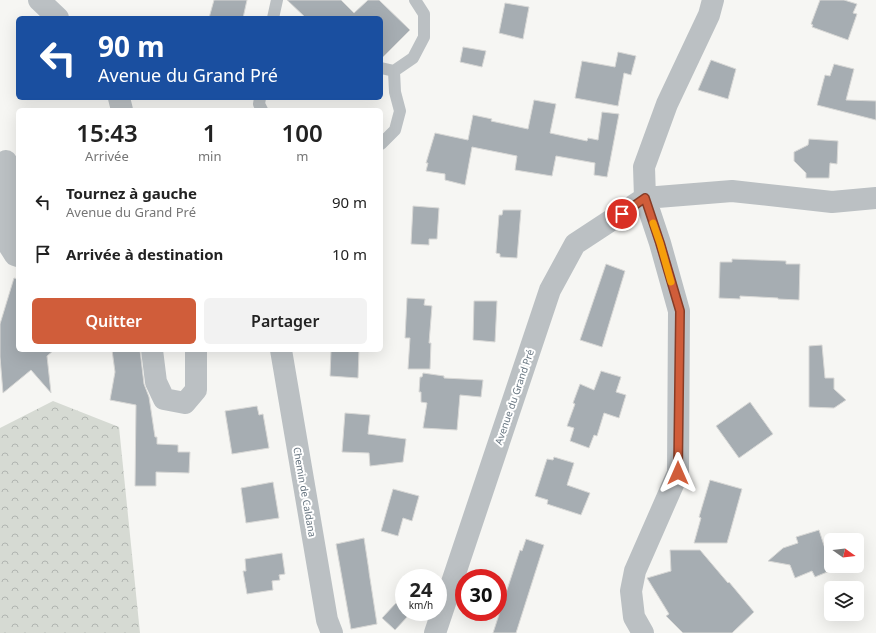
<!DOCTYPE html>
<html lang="fr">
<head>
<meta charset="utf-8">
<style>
  body { margin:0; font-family:"Noto Sans",sans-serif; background:#f2f2f2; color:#222; height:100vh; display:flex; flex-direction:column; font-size:15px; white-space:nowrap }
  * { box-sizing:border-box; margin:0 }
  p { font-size:13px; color:#767676 }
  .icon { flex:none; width:22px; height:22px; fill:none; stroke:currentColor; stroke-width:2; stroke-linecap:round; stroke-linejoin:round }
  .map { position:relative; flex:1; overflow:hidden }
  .details { position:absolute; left:16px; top:108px; width:367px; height:244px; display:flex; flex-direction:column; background:#fff; border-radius:6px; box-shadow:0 4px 16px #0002 }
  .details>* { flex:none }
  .top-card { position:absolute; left:16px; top:16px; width:367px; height:84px; border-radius:6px; box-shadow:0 4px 16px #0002; background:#1a4fa0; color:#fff; overflow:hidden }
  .needle { width:26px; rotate:104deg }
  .buttons { position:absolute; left:824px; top:533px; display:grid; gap:8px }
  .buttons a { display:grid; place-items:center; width:40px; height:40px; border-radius:6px; background:#fff; box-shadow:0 4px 16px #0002; font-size:20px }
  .speed { position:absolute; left:395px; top:569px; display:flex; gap:8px; font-size:20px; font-weight:700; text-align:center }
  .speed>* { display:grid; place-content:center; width:52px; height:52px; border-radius:50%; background:#fff; box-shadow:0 4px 16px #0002; line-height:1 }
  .speed small { font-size:10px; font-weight:400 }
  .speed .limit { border:6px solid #d22; background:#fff; color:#111 }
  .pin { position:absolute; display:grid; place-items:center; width:34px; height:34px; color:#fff; margin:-17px; border:2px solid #fff; border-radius:50%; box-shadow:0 1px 4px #0007 }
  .me { position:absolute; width:44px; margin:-22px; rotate:0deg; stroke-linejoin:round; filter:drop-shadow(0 0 3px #0008) }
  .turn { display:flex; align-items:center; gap:14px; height:84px; padding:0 16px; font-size:18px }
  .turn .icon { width:52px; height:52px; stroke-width:2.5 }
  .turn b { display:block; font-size:28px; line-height:34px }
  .eta { display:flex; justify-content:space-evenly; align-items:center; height:68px; text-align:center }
  .eta b { font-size:24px; font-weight:600; line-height:28px }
  .cta { display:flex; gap:8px; margin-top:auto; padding:8px 16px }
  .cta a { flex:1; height:46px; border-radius:6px; background:#d05d3a; color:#fff; font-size:16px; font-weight:600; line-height:46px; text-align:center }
  .cta a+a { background:#f2f2f2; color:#222 }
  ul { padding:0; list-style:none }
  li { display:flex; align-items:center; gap:12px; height:52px; padding:0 16px }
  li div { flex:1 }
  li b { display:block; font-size:15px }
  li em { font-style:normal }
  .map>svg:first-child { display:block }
  .forest { fill:url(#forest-crowns) }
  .building { fill:#a6adb2; stroke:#d8d8d6 }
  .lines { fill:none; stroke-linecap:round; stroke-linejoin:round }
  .service { stroke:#bbc0c3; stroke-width:12 }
  .minor { stroke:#bbc0c3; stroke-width:22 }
  .route-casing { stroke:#873c26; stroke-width:10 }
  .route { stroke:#d05d3a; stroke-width:7 }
  .slow { stroke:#f59e0b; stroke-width:7 }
  .labels { text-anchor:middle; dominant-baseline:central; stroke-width:4; stroke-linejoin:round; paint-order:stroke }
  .street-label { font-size:10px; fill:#687681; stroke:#fff }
</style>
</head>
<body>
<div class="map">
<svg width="876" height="633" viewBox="0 0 876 633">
  <defs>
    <pattern id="forest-crowns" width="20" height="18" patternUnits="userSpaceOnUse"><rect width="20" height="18" fill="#d6dad3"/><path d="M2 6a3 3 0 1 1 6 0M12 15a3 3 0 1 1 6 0" fill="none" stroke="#b1b5b1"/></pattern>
  </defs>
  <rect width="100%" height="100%" fill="#f6f6f3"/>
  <!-- forest -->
  <path class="forest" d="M53,401l66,26 21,206h-140v-205z"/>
  <!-- building -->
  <path class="building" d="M214,0h33l-4,18h-34z
    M287,0h54l13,13 14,-13h11l31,30 -29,29v-41h-75z
    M820,0h24l13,4 -4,9 4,1 -9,26 -36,-13 1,-2 -2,-1z
    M505,3l24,4 -6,32 -24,-6z
    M463,47l23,4 -4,16 -22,-5z
    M618,52l18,4 -5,19 -7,-2 -6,33 -43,-8 7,-37 33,6z
    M711,60l25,9 -8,30 -30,-9z
    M834,64l20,5 -8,31 30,1v19l-59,-15 8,-30 5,1z
    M534,100l22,4 -6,29 37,8 1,-3 10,2 4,-28 17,2 -12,63 -13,-2 1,-12 -39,-7 -4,20 -37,-6 2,-14 -45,-9 -7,38 -20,-5v-6l-19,-3 2,-8h-2l9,-30 33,7 5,-25 19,4 -1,2 37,8z
    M809,139l29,2 -1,23 -7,-1 -1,15h-23v-5l-12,-12v-9l14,-7z
    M413,206l26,2 -2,31h-8v6l-18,-1z
    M503,210h18l-4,48 -17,-1v-3l-4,-1 3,-38h3z
    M732,259l54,2v3h14l-1,36 -21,-1v-1l-38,-2v3l-21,-1 1,-36h12z
    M606,264l19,7 -23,76 -22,-7z
    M14,278l4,1v71h14v1l22,-1 -7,6 4,37 -20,-23 -28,23 -3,-36v-33z
    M407,298l18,1 -1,6 8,1 -3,37h2l-1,26h-22l2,-31h-5z
    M474,301h23l-2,41 -22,-2z
    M822,345l3,33h9v11l12,11 -12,8 -25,-1v-61z
    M112,350h28l4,34 5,13 6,40h2v7l21,1v7h12l-1,21 -33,-1v14h-21l1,-81 -26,-5 5,-28z
    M341,350h18l-1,28 -28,-2 1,-25h10z
    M601,371l20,6 -5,15 10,3 -7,23 -15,-5 -7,23 -3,-1 -5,13 -19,-7 4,-13 -7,-2 8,-22 -2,-1 7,-19 14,6z
    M423,373l21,3v2l39,2 -2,17 -21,-2 -3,35 -34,-2 4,-25 -6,-1v-10h-2l1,-15h2z
    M750,402l23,32 -34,24 -23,-32z
    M257,406l2,9 4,-1 6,34 -37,6 -7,-43z
    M345,413l25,2 -2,19 38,5 -3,23 -33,4 -1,-13 -27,-1z
    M554,457l20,6 -7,22 23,8 -9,22 -34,-11 1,-4 -13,-4 12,-37 6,1z
    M710,480l32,9 -15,54h-33l7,-25 -2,-1z
    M273,482l6,36 -33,5 -5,-35z
    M393,489l26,7 -7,25 -9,-3 -5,18 -17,-5z
    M819,530l13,40 -17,7 -3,-6 -17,7 -5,-13 -22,-4 15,-13 15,-5 -2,-6z
    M364,538l5,33v1l8,52 -26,5 -15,-85z
    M526,539l18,6 -28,88h-23l27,-83 2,1z
    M670,550h30l28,33 1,-1 25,30 -22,21h-49l-17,-17 3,-2 -22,-36 24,-7z
    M282,553l3,21 -6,1 1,5 -8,1 1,9 -26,4 -4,-23h3l-1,-12z
    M396,603l12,13 -13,14 -13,-12z"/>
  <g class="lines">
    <!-- service -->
    <path class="service" d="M273,18l4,-18
      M381,68l13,3 19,-13 11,-21v-23l-9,-14
      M260,98l-1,6 3,6
      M381,144l14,-14 5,-19 -5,-19 -1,-21"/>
    <!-- minor -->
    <path class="minor" d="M39,0l19,18
      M119,98l3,12
      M6,161l2,83 7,11 3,1
      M152,350l4,32 8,17 21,4 11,-13v-40
      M281,350l46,270 5,13
      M435,633l115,-343 25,-46 70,-46 87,-7 100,11 44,-4
      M643,633l-9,-16 -3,-26 4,-20 43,-98 1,-162 -19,-68 -15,-45 -1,-31 23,-63 42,-89 4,-15"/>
  </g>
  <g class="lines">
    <defs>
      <path id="route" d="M622,214l23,-16 15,45 20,68 -2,162"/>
    </defs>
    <!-- route casing -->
    <use href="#route" class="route-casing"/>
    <!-- route -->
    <use href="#route" class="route"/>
    <!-- slow -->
    <path class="slow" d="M653,223l7,20 11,39"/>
  </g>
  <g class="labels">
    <!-- street labels -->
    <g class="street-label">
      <text transform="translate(514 397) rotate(-71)">Avenue du Grand Pré</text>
      <text transform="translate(305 492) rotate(80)">Chemin de Caldana</text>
    </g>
  </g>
</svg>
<div class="buttons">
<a><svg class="needle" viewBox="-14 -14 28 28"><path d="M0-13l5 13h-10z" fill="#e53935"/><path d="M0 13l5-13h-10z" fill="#767676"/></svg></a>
<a><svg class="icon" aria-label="layers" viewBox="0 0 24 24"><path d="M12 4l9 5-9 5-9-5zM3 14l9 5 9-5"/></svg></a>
</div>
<div class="speed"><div>24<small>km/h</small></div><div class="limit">30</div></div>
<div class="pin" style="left:622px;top:214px;background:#d93025"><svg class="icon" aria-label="arrive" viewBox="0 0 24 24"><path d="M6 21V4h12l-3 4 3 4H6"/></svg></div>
<svg class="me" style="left:678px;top:473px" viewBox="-20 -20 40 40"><path d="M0-17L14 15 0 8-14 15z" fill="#d05d3a" stroke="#fff" stroke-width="4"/></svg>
<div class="top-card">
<div class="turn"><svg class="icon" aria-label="left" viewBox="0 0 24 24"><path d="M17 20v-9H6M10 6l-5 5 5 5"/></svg><div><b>90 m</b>Avenue du Grand Pré</div></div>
</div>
<section class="details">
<div class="eta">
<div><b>15:43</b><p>Arrivée</p></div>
<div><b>1</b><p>min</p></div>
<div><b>100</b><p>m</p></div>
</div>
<ul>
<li><svg class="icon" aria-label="left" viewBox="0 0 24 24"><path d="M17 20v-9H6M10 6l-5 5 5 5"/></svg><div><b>Tournez à gauche</b><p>Avenue du Grand Pré</p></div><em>90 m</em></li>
<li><svg class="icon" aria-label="arrive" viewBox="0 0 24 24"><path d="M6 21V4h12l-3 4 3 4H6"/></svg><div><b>Arrivée à destination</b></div><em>10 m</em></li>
</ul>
<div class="cta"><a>Quitter</a><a>Partager</a></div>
</section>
</div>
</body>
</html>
